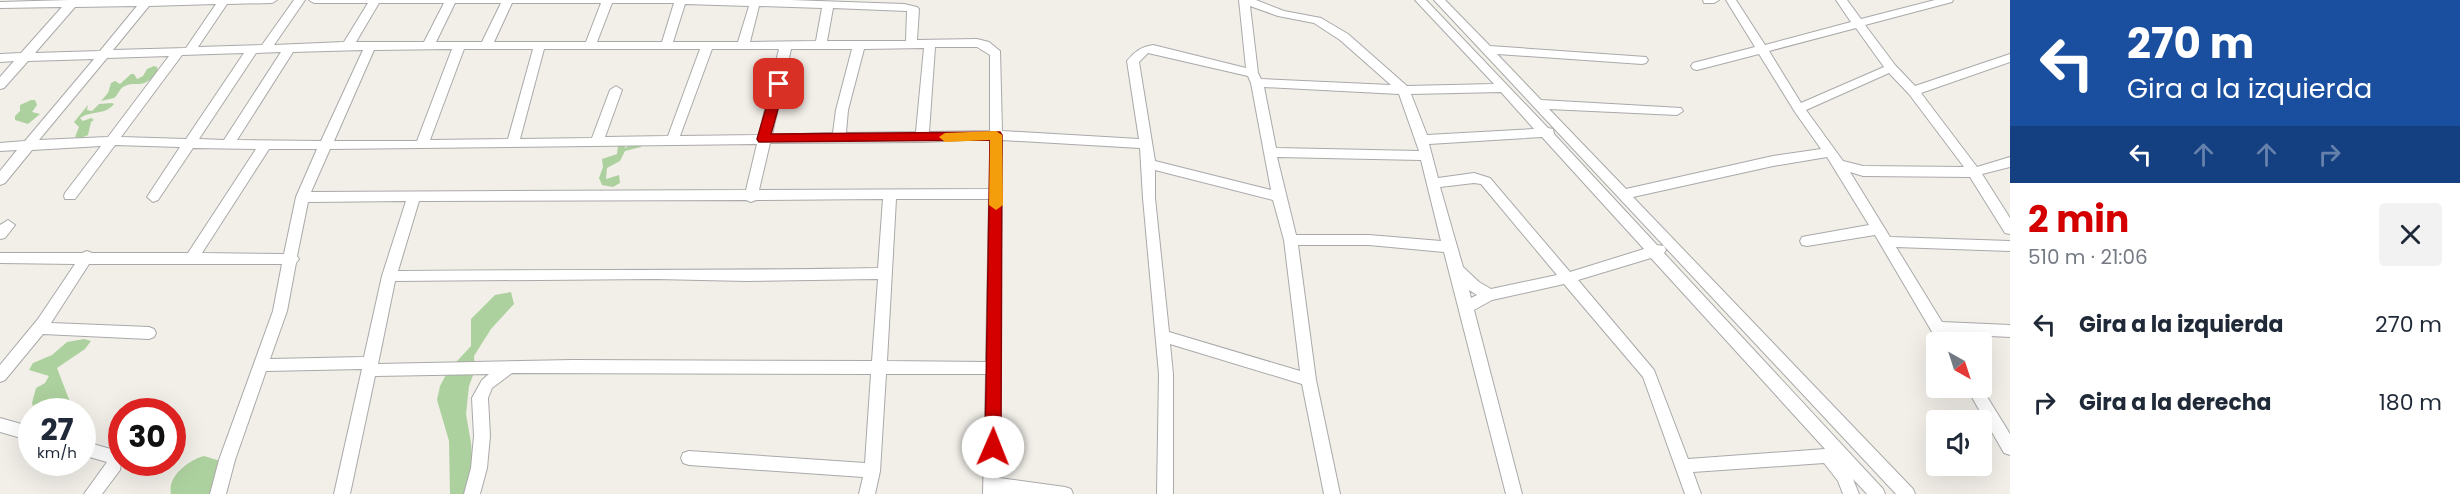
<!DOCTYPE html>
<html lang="es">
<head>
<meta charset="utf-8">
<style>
  body { margin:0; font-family:Poppins,sans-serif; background:#f2f2f3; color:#1f2937; height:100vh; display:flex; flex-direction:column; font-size:22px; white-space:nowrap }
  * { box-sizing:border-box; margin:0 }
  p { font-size:20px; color:#747a83 }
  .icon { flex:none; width:33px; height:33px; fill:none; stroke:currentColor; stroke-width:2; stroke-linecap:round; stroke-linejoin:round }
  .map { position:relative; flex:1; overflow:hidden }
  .details { display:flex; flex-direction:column; background:#fff; width:450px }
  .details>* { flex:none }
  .hud { background:#1a4fa0; color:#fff; overflow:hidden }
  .needle { width:39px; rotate:141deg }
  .controls { position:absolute; left:1926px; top:332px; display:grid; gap:12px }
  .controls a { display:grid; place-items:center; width:66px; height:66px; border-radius:6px; background:#fff; box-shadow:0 6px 24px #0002; font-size:30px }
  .speed { position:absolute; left:18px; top:398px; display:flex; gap:12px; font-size:30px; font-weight:700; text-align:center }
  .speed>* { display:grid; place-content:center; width:78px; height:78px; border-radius:50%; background:#fff; box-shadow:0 6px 24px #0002; line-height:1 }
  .speed small { font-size:15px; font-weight:400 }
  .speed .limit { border:9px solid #d22; background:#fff; color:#111 }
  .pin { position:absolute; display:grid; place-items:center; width:51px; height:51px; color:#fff; margin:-26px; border-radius:12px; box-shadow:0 3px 9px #0006 }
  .me { position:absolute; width:66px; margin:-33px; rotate:1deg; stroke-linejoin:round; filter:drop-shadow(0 0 4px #0008) }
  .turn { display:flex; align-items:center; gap:21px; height:126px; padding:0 18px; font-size:27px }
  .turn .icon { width:78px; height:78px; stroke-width:2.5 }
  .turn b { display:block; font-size:42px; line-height:51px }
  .lanes { display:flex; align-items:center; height:57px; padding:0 18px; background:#0003; justify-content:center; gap:30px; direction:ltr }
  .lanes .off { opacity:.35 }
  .round { display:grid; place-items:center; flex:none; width:63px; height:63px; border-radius:6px; background:#f2f2f3 }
  .headline { display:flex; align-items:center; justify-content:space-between; height:102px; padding:0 18px }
  h1 { font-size:36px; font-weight:700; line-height:45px; color:#d40000 }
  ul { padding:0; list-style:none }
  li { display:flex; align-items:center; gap:18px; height:78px; padding:0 18px }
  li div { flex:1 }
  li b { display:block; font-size:22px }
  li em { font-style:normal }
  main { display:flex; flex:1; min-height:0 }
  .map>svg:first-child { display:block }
  .forest { fill:#add19e }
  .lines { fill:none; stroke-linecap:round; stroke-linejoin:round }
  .minor-casing { stroke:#a9a9a9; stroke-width:2 }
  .minor { fill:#fff; fill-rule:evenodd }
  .route { fill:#d40000; stroke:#8a0000; stroke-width:1.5 }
  .slow { fill:#f59e0b }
</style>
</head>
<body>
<main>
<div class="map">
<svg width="2010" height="494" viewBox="0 0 2010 494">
  <rect width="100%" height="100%" fill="#f2efe9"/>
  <!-- forest -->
  <path class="forest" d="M154,66l3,1 1,5c-18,20 -21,7 -35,15 -4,3 -5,8 -9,11l-13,3 7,-8 3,-10 4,-2 5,3 11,-10h3l3,5 6,-3 4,-7z
    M31,100h4l2,5 -5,7 8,2 -12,10 -13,-4v-4l5,-5v-6z
    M112,103l2,1c-10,12 -22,6 -34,14l3,3 8,-3 3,2 -3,2 -3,13 -7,3 -6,-1 4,-10 -5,-5 14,-17 -1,5 5,1 7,-7z
    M631,143l11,1 -1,3 -16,4 -5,10 -13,7 -1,11 13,-4 1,8 -7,4 -11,-2 -3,-7 4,-11 -1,-8 15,-5 1,-8 4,-1 4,3z
    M511,292l3,12 -23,25 -17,27 1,14 -6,16 -3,28 5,29 4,51h-25l-1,-53 -12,-41 3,-14 8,-15 23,-25v-27l24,-24z
    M84,339l7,2 -6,8 -28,19 13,34 -4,9h-13l2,-10 -10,2 -7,8h-6l-1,8 -8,4 2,-7 9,-7 -2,-6 4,-15 9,-5 4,-7 -20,-6 4,-7 19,-8 15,-13z
    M204,456l23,7 5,6 -9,25h-52c-4,-18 18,-34 33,-38z"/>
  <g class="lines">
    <defs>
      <path id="minor" d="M69,0h208l-5,3 -45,1 -29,43 64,-2 32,-45h11l-31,45 70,-3 24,-39h-54l-5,-3h481l114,4 13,3 2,2 -2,31 60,-1 12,3 11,9 2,80 137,8 -12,-78c7,-9 14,-14 26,-16l93,23 -7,-68h17l28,11 37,7 27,16 59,52 87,-2 -79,-84h11l122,128 5,1 1,5 103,111 7,1 2,4 -2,3 219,236 2,5h-18l-14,-15 6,15h-16l-5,-13 -14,-18 -131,9 8,22h-16l-42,-117 -79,-93 -72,16 -18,10 48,184h-16l-62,-242 -75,-7h-71l18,135 24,114h-16l-22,-110 -132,-40 3,30v120h-16l2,-120 -16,-176 -3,-50 -138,-8 -3,338 66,9 6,2 2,5h-90l3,-120h-100l-6,97 -5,23h-16l4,-17 -174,-12 -6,-2 -2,-5 2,-5 6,-2 176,12 6,-89 -359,-1 -20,15 -4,10 2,38 -3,32 -7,26h-16l7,-26 3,-32 -2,-38 10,-18 7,-6 -114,2 -25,118h-16l28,-125 -96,2 -31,89 -9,34h-16l9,-34 54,-149 9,-47h-193l-38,59 98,4 5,2 2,4 -2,4 -5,2 -106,-5 -38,46 -5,2v-17l38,-46 37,-55 -75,-1v-10h82l5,-2 5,2h96l68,-104 -63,-1 -35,52 -5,2 -6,-5 33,-50 -65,-2 -40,54h-10l-1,-3 1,-3 36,-47 -69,4 -27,33 -5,2v-14l17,-21 -17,1v-8l25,-2 69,-82 -66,2 -24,27 -4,1v-12l14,-16 -14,1v-8l21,-1 41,-46 -62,1v-6zM379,3h65l-20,39h-68zM455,3h46l-19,39h-46zM512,3h89l-15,39h-92zM612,3h62l-12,39h-65zM216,4l-30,44 -73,2 36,-44zM685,4l64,2 -11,36h-65zM137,6l-37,45 -65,2 40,-46zM759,6l63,2 -6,33 -66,1zM1250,6l28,10 36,7 26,17 51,45 -130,-6 -3,-6zM833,8l74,3 -1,30h-79zM935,47h42l13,8v76l-61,1zM924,48l-8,84 -70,1 2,-23 16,-61zM452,49l-35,92h-83l40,-91zM464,49h69l-25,90 -78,1zM544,49h156l-32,87 -63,1 17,-47 -6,-4 -6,4 -18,48 -72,1zM712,49h67l-20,86 -79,1zM791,49h61l-16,61 -3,23 -61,2zM363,50l-42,91 -84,-1 56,-88zM281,52l-57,88 -25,-1 57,-86zM244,53l-58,86 -65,-2 61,-82zM1148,53l100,23 3,7 20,107 -116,-29 -16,-99zM169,56l-61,81 -69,3 68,-82zM1264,87l135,7 20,57 -143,-3zM1501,92l33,37 -107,6 -16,-41zM1542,137l102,112 -74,23 -80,-94 -16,-5 -36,5 -9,-34zM990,139v50l-231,1 11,-47 152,-1zM757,144l-11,46 -435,2 19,-43zM269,149h48l-21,48 -12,57 -82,-1zM1277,157l144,3 20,81 -72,-6h-73zM1155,170l118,30 11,40 16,131 -131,-39 -14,-134zM1474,183l7,1 76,91 -66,14 -12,-7 -16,-15 -23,-80zM883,199l-5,69c-160,3 -320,1 -480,3l21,-70 327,-1 5,2 5,-2zM896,199h93l-3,163 -99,-1zM406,201l-24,75 -18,81 -94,2 17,-48 9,-48 3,-4 -2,-3 11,-54zM1651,258l174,191 -137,10 -34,-89 -76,-90zM656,279l90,2 132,-2 -6,82 -299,-1 -195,4 17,-83zM1469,290l8,5 -6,3z
        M1434,0h11l45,46 156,11 2,3 -2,3 -4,1 -145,-10 44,46 140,8 2,3 -6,4 -128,-6 77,80 147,-33 48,-7 -26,-37 -36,-58 -62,16 -4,-1 -2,-3 2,-3 62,-16 -29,-47h10l29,45 86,-23 -15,-22h11l14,19 74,-19h18l-1,2 -87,23 30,40 20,21 95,-32v8l-89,31 56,74 33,-10v10l-28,7 28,44v16l-5,-1 -35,-56 -107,-1 -13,-4 40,65 120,4v10l-114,-4 46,75 68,3v12l-61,-3 4,8h-15l-63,-107 -68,11 -5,-1 -2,-4 2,-4 5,-1 62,-11 -42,-68 -54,9 -140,31 280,292 2,5h-19zM1856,28l28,39 -83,36 -32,-52zM1889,73l20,21 55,73 -101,-1 -20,-5 -37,-51z
        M1703,0h16l-5,3h-10z
        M8,220l7,5 -10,13 -5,1v-14z
        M1966,387h15l29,47v21l-6,-2z
        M0,418l32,9v14l-32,-9z
        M82,441l36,10 4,5 -2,14 -18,24h-18l23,-32 -25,-7z"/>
    </defs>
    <!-- minor casing -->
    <use href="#minor" class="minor-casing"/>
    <!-- minor -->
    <use href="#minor" class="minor"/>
  </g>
  <!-- route -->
  <path class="route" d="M779,80l6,4 -14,50 229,-2 2,3 -1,312 -2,4 -6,2 -6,-2 -2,-4 5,-307 -231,2 -2,-3 16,-55z"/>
  <!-- slow -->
  <path class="slow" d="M996,131l6,4 1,70 -7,5 -7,-5 1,-65 -45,2 -6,-5 6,-4z"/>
</svg>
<div class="controls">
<a><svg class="needle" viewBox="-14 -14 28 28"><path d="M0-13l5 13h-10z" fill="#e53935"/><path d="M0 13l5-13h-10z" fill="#747a83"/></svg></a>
<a><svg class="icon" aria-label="sound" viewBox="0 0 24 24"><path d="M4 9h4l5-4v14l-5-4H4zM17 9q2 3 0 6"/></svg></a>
</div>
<div class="speed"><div>27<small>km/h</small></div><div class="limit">30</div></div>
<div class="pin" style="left:779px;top:84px;background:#d93025"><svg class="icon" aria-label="arrive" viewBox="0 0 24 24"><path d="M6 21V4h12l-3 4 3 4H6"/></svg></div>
<svg class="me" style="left:993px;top:447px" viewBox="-20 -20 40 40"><circle r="19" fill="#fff"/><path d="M0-13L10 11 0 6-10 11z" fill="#d40000"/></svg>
</div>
<section class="details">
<div class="hud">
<div class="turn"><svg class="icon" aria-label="left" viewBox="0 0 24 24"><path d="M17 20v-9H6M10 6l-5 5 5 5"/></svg><div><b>270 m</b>Gira a la izquierda</div></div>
<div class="lanes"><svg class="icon" aria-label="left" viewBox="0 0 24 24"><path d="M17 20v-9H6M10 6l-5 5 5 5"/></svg><svg class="icon off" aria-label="ahead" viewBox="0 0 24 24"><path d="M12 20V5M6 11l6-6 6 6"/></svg><svg class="icon off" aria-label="ahead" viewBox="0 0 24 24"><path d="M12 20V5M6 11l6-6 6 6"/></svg><svg class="icon off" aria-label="right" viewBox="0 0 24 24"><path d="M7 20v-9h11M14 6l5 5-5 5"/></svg></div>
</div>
<div class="headline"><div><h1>2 min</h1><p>510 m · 21:06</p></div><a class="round"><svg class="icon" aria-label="close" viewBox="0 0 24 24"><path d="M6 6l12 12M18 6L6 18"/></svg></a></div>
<ul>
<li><svg class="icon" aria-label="left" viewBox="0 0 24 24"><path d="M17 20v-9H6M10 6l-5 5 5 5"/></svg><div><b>Gira a la izquierda</b></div><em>270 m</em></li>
<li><svg class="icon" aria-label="right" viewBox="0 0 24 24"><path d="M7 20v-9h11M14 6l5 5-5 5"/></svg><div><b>Gira a la derecha</b></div><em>180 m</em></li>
</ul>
</section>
</main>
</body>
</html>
